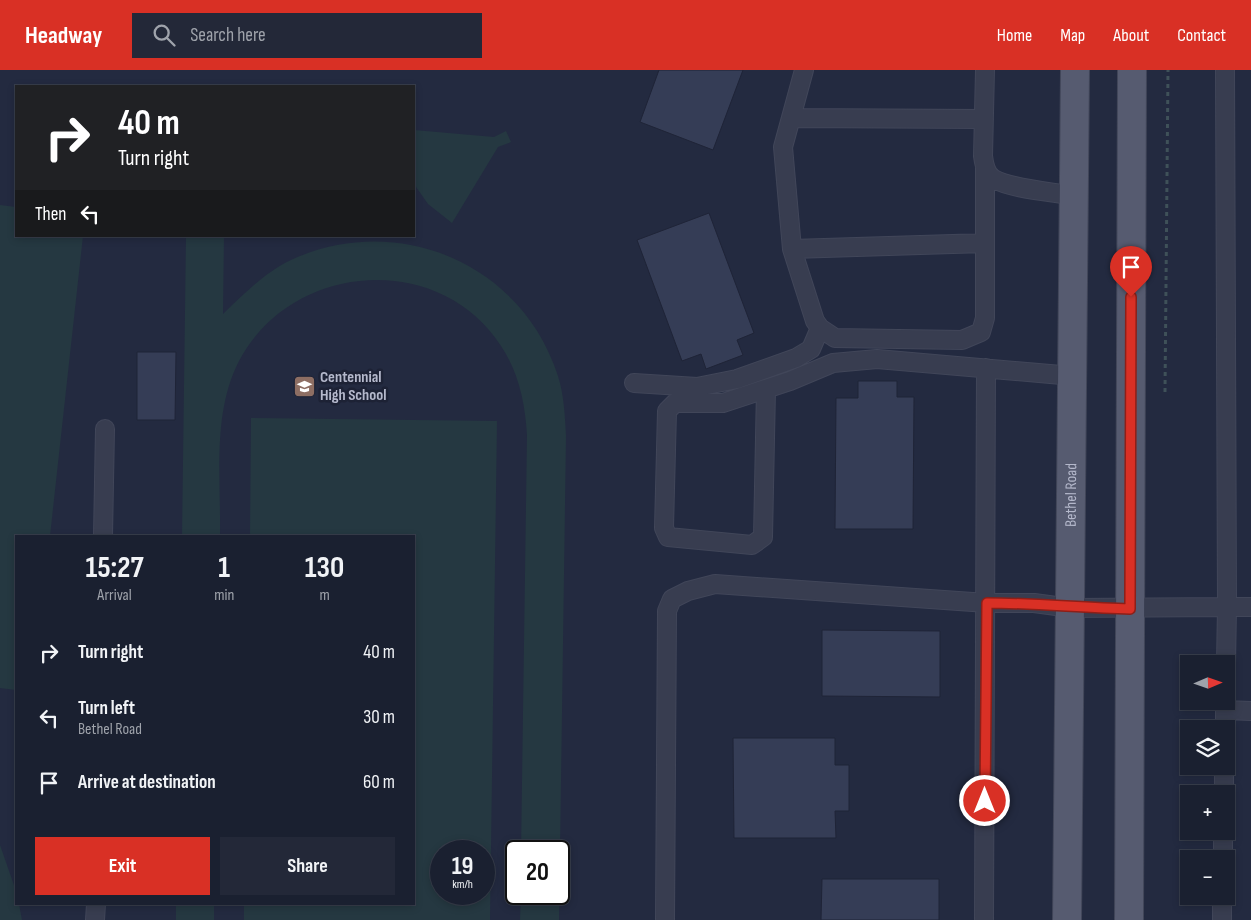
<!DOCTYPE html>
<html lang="en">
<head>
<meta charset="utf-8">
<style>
  body { margin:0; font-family:"Sofia Sans Condensed",sans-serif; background:#232838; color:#f1f3f6; height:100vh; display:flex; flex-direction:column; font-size:19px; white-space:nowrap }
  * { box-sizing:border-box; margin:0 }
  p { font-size:16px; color:#9fa3ab }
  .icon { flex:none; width:28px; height:28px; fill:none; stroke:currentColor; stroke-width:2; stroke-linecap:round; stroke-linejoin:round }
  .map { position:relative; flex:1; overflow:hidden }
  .drawer { position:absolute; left:15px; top:465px; width:400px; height:370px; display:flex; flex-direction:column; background:#1a2030; border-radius:0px; box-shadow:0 2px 8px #0003,0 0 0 1px #383e4c }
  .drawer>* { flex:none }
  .banner { position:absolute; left:15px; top:15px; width:400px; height:152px; border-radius:0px; box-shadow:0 2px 8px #0003,0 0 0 1px #383e4c; background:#202124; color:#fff; overflow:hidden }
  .needle { width:32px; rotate:88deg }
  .tools { position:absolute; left:1180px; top:585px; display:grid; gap:10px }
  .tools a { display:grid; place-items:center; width:55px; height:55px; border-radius:0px; background:#1a2030; box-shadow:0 2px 8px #0003,0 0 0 1px #383e4c; font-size:25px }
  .speed { position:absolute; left:430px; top:770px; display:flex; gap:10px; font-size:25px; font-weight:700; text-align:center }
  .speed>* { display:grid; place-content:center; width:65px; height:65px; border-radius:50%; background:#1a2030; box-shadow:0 2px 8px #0003,0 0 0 1px #383e4c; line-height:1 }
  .speed small { font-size:12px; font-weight:400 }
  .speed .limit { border:2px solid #111; border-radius:8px; background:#fff; color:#111 }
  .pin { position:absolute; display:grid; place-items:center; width:42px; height:42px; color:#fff; margin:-51px -21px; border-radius:50% 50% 50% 0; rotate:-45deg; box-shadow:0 0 5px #0007 }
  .pin .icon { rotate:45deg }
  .me { position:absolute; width:55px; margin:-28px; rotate:0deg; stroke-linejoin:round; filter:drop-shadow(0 0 4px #0008) }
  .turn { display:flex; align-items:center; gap:18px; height:105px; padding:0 20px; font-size:22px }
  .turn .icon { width:65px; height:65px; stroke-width:2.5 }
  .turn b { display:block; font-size:35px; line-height:42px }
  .then { display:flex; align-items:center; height:48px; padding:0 20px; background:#0003; gap:10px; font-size:19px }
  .eta { display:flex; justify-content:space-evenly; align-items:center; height:85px; text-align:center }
  .eta b { font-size:30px; font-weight:700; line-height:35px }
  .primary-button { display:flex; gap:10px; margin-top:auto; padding:10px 20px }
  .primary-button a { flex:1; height:58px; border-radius:0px; background:#d93025; color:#fff; font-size:20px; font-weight:700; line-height:58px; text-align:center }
  .primary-button a+a { background:#232838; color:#f1f3f6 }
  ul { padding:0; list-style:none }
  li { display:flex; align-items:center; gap:15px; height:65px; padding:0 20px }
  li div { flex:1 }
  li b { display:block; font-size:19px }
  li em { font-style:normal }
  header { display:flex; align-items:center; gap:30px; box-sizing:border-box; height:70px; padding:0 25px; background:#d93025; color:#fff }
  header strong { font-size:24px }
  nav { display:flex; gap:28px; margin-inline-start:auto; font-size:18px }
  .search { width:350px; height:45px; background:#232838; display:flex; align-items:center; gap:12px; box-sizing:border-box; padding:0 18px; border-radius:0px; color:#9fa3ab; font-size:19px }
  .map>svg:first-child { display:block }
  .green { fill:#253841; fill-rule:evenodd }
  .building { fill:#353d56; stroke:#1f2437 }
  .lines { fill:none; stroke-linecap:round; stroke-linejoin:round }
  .service-casing { stroke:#414659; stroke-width:20 }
  .primary-casing { stroke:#414659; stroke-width:30 }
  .path { stroke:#3f5159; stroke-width:3; stroke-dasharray:4 4; stroke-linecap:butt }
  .service { stroke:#383d50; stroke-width:18 }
  .primary { stroke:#565b70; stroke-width:28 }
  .route-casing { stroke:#8d1f18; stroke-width:12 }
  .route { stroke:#d93025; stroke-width:9 }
  .labels { text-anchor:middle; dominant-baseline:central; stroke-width:5; stroke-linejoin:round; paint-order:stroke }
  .poi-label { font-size:16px; font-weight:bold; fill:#b4b8cb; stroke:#1d2235; text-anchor:start }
  .street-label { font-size:16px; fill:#b4b8cb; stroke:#1d2235 }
</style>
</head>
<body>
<header>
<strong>Headway</strong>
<div class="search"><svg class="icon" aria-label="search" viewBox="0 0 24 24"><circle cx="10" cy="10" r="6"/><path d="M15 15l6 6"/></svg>Search here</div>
<nav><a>Home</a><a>Map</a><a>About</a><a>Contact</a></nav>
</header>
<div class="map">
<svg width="1251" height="850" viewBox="0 0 1251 850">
  <rect width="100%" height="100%" fill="#232a40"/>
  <!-- green -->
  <path class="green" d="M414,60l80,7 12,-6 5,11 -13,5 -46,76 -24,-19 -14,-20z
    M0,135l16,2v29h67l-33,300h-34v154l-16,-2z
    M186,166h38l-1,78c21,-20 41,-41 68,-54 106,-49 231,3 267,116 6,19 7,40 8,60l-7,484h-39l1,-26h38v-43h-38l6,-416c-2,-32 -8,-62 -26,-89 -62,-96 -210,-84 -262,15 -27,52 -18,118 -19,175h-38z
    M251,348l246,3 -7,499h-246v-16h170v-368h-164zM441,781h43v43h-43z
    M0,775l16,46v13h3l3,16h-22z
    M176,834h38v16h-38z"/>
  <!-- building -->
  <path class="building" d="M659,0h84l-30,80 -73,-28z
    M709,143l45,120 -17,7 6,15 -37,14 -5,-15 -19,7 -45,-121z
    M137,282h39l-1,68h-38z
    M858,311h39v16h17l-1,132h-78l1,-131h22z
    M822,560l118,1v66l-118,-1z
    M733,668h102v27h14v46h-14l1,27h-102z
    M822,809h117v41h-118z"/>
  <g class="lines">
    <defs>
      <path id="service" d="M804,0l-21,77 9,102 23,72 5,7 15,10 127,2 19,-8 4,-14v-150
        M985,0l-2,86c1,8 3,19 11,23 17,10 60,13 80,17
        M791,48l193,1
        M792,179l193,-6
        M634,313l63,4 40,-8 59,-21 15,-9 9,-21
        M766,319l-3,148 -11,8 -84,-8 -4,-9 3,-117 8,-8h48l67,-22 43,-18 44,-4 196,17
        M103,466l2,-107
        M1226,594l1,-57h24
        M1225,640l26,1
        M1225,659v-28
        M1224,724v-28
        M1223,789v-28
        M95,850l1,-16
        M665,850l2,-309 5,-12 16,-8 27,-7 272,19h47l37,5 156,-1 -2,-537
        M984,850l2,-552
        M1222,850v-24"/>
      <g id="primary">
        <path id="s1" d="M1067,850l8,-850"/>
        <path d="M1129,850l3,-850"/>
      </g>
    </defs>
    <!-- service casing -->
    <use href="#service" class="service-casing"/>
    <!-- primary casing -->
    <use href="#primary" class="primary-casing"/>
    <!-- path -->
    <path class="path" d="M1165,322l3,-322"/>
    <!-- service -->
    <use href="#service" class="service"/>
    <!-- primary -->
    <use href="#primary" class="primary"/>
  </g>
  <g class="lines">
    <defs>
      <path id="route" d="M985,731l2,-198c48,0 95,5 143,6l1,-312"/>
    </defs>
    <!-- route casing -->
    <use href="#route" class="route-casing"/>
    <!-- route -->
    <use href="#route" class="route"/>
  </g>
  <!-- icons -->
  <defs>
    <symbol id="school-square" viewBox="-11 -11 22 22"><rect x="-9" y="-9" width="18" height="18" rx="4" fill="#8d6e63" stroke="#1d2235"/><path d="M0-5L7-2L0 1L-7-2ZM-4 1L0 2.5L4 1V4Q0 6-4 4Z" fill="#fff"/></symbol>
  </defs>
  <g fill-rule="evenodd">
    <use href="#school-square" x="292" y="304" width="25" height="25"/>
  </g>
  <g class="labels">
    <!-- poi labels -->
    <g class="poi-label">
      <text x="320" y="307">Centennial<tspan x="320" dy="18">High School</tspan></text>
    </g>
    <!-- street labels -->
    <g class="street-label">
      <text stroke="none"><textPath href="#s1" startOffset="425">Bethel Road</textPath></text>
    </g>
  </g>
</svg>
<div class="tools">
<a><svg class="needle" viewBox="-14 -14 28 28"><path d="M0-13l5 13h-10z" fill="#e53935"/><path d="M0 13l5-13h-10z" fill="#9fa3ab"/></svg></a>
<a><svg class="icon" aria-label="layers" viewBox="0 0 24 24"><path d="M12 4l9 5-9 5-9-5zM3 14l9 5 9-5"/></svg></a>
<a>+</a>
<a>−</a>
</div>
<div class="speed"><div>19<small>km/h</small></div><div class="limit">20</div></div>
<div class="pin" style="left:1131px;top:227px;background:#d93025"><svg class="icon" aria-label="arrive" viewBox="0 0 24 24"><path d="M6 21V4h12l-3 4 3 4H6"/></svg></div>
<svg class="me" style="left:985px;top:731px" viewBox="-20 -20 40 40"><circle r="17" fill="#d93025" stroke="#fff" stroke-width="3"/><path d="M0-11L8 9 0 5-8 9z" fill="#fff"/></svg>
<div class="banner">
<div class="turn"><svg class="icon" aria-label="right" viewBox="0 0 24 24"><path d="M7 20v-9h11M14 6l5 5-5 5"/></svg><div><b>40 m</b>Turn right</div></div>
<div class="then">Then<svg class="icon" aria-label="left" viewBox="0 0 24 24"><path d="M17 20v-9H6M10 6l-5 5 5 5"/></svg></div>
</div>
<section class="drawer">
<div class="eta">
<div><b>15:27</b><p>Arrival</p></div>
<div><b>1</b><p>min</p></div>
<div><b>130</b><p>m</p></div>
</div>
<ul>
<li><svg class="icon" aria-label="right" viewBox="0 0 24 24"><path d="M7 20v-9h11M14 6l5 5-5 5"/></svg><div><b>Turn right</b></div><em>40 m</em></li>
<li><svg class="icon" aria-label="left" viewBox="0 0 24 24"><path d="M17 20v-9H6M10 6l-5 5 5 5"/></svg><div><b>Turn left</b><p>Bethel Road</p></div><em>30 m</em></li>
<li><svg class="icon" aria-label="arrive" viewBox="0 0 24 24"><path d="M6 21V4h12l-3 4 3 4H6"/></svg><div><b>Arrive at destination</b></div><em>60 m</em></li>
</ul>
<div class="primary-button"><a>Exit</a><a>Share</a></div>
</section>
</div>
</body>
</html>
